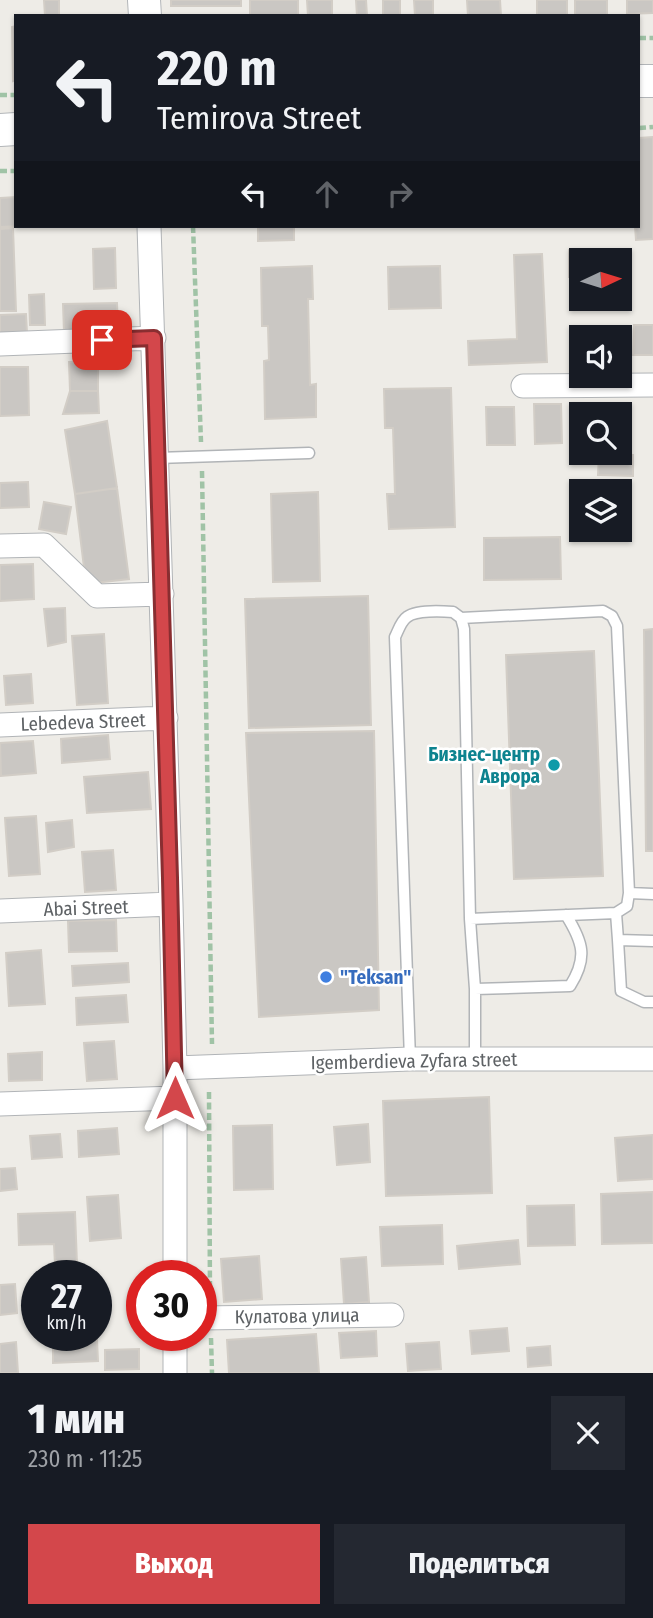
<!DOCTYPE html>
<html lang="ru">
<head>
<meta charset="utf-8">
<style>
  body { margin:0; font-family:"Fira Sans Condensed",sans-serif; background:#242831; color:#f1f3f6; height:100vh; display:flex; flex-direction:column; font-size:26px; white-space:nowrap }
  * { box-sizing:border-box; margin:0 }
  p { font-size:23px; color:#9ea1a6 }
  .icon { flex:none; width:38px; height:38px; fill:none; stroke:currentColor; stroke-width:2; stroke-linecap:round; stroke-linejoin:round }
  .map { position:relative; height:1373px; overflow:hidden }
  .panel { display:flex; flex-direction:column; background:#171b24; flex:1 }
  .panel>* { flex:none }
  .hud { position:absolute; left:14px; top:14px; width:626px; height:214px; border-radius:0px; box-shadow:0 2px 5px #0004; background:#171b24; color:#f1f3f6; overflow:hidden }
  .needle { width:46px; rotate:86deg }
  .tools { position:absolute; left:569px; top:248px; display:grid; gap:14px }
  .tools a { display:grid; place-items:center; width:63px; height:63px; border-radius:0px; background:#171b24; box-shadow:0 2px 5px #0004; font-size:35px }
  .speed { position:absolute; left:21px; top:1260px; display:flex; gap:14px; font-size:35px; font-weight:700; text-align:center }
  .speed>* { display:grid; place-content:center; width:91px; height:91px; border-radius:50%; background:#171b24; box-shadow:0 2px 5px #0004; line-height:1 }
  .speed small { font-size:18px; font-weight:400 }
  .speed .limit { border:10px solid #d22; background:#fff; color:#111 }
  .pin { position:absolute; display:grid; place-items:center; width:60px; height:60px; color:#fff; margin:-30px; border-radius:14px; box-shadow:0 4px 10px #0006 }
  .me { position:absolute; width:77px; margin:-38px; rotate:0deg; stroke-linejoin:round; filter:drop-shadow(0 0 5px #0008) }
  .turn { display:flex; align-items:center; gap:24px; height:147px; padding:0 28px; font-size:32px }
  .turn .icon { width:91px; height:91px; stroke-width:2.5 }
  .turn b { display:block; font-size:49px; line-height:60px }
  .lanes { display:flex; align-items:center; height:66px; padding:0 28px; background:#0003; justify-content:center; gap:35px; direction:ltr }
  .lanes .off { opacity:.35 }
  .round { display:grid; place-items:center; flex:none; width:74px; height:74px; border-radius:0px; background:#242831 }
  .summary { display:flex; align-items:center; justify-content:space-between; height:119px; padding:0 28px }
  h1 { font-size:42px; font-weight:800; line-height:52px }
  .cta { display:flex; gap:14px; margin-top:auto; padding:14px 28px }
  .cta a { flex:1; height:80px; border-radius:0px; background:#d3474b; color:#fff; font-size:28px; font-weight:800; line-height:80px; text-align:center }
  .cta a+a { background:#242831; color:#f1f3f6 }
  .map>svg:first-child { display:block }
  .building { fill:#cac7c3; stroke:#d2cdc6; stroke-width:2 }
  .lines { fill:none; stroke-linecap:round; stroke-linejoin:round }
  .lane-casing { stroke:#b1b4b7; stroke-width:13 }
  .street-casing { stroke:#b1b4b7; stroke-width:25 }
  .secondary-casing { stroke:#b3b6b9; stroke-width:34 }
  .path { stroke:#a0c3a6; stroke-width:4.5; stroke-dasharray:7 3.5; stroke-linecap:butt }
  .lane { stroke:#fff; stroke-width:10 }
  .street { stroke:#fff; stroke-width:23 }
  .secondary { stroke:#fff; stroke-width:32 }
  .route-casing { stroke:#892e31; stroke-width:18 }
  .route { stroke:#d3474b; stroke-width:12 }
  .culture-dot { fill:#0f9aa8; stroke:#fff; stroke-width:2.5 }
  .shop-dot { fill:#3f7fe0; stroke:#fff; stroke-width:2.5 }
  .labels { text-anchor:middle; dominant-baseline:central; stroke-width:5; stroke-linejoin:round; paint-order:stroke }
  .street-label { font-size:19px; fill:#5e6265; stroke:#fff }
  .culture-label { font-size:19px; font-weight:bold; fill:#0d838f; stroke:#fff; text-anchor:end }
  .shop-label { font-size:19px; font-weight:bold; fill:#366cbe; stroke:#fff; text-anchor:start }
</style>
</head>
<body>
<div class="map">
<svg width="653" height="1373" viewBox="0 0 653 1373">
  <rect width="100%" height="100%" fill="#eeece7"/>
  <!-- building -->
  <path class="building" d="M44,0h15v16h-14z
    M171,0h70v6h-70z
    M250,0h48v16h-48z
    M307,0h25v16h-24z
    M356,0h10l1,16h-10z
    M383,0h17v16h-17z
    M414,0h19v16h-18z
    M467,0h33l1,16h-33z
    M537,0h30v16h-30z
    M575,0h32v16h-32z
    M627,0h26v13l-26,1z
    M16,26v54l-3,1 -1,-54z
    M653,137v102l-17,1 -1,-14h4v-88z
    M16,197v29h5l-21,1v-29z
    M258,226h36v14l-36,1z
    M13,228l3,83h-16v-82z
    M115,248l1,40 -22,1 -1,-40z
    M569,250h34v11h-22v16h-12z
    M542,254l5,108 -78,3 -1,-24 49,-2 -3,-84z
    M312,266l1,33h-5l2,86 6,-1v33l-51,2 -1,-58 5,-1 -1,-34h-6l-1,-58z
    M440,266l1,42 -52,1 -1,-42z
    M44,294l1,31h-15l-1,-30z
    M117,303l1,28 -54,1 -1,-28z
    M26,314l1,19 -27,1v-19z
    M634,325h19v30h-20z
    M98,361v30h-28l-1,-29z
    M0,367h28l1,48 -29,1z
    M451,388l4,139 -66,2 -2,-35h8l-2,-66h-8l-1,-39z
    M70,391h28l1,22 -36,1z
    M534,404h27l1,39 -27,1z
    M593,405h27v33v-23h-27z
    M486,407h28l1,38h-28z
    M107,421l10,67 -42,6 -10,-64z
    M599,454l34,1v21l-35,-1z
    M28,482l1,25 -29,1v-25z
    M117,488l12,91 -43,5 -11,-90z
    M318,492l2,89 -47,1 -2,-88z
    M44,502l27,5 -5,27 -27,-5z
    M560,537l1,42 -77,1v-42z
    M33,564l1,35 -34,2v-36z
    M368,596l3,129 -122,3 -4,-129z
    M65,608l1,34 -18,4 -4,-37z
    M653,629v222h-7l-2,-221z
    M104,634l4,69 -31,2 -5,-69z
    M594,651l9,225 -89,3 -8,-224z
    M31,674l2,29 -27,2 -2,-29z
    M374,731l5,279 -120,7 -13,-284z
    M108,735l2,24 -48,4 -1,-24z
    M33,741l3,32 -35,3 -1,-33z
    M148,772l3,37 -64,4 -3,-36z
    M36,816l4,58 -31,2 -4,-58z
    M72,820l2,27 -26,5 -2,-29z
    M113,850l3,40 -31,2 -3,-40z
    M116,920l1,31 -48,1 -1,-31z
    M41,950l4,54 -36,2 -3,-53z
    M128,963l1,19 -56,4 -1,-20z
    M126,995l2,27 -51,3 -1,-27z
    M114,1041l3,38 -30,2 -3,-38z
    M42,1052v28l-33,1 -1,-27z
    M489,1097l3,96 -106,3 -3,-95z
    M368,1124l2,38 -33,3 -3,-38z
    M272,1125l1,64 -39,1 -1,-64z
    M117,1128l2,26 -40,3 -1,-26z
    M60,1134l2,23 -30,2 -2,-23z
    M653,1135v44l-35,2 -3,-43z
    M15,1168l2,21 -17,2v-22z
    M653,1192v51l-51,1 -1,-50z
    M118,1195l3,43 -31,3 -3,-44z
    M574,1205l1,40 -47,1 -1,-40z
    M75,1212l2,52 -22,1 -1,-21 -35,1 -1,-31z
    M442,1225l1,39 -61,2 -2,-39z
    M518,1240l2,24 -61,5 -2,-23z
    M259,1256l3,43 -38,3 -3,-43z
    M366,1257l3,45 -25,2 -3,-45z
    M15,1284l2,29 -17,2v-30z
    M96,1318l2,43 -45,2v-28h43z
    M507,1328l2,23 -37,3 -2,-23z
    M376,1331l1,25 -36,2 -2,-25z
    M316,1334l3,39h-90l-2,-33z
    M16,1342l2,31h-18v-29z
    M439,1342l2,27 -33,2 -2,-27z
    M550,1346l1,19 -23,2 -1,-19z
    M139,1349v20l-34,1v-20z"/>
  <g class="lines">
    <defs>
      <path id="lane" d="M157,458l152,-5
        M629,893l24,1
        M616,913l2,27 35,1
        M470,919l5,70 95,-3c18,-28 13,-44 -4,-71
        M618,940l3,51 23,11h9
        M410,1059l-15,-422c3,-6 6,-16 12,-20 9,-7 34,-6 46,-5l8,6 3,11 6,290 146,-6 11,-7 2,-13 -12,-267 -5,-10 -9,-5 -142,7
        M475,1059v-70"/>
      <path id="street" d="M149,226l22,678 4,164v208
        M0,344l154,-6
        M523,386l130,-1
        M0,546l44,-1 53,51 65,-2
        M0,725l166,-7
        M0,911l171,-7
        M175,1068l235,-9h243
        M0,1104l175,-6
        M201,1318l191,-3
        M175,1335v38"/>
      <path id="secondary" d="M144,0l1,16
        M639,81h14
        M0,130l16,-1"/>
    </defs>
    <!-- lane casing -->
    <use href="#lane" class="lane-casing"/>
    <!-- street casing -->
    <use href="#street" class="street-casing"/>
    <!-- secondary casing -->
    <use href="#secondary" class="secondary-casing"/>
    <!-- path -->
    <path class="path" d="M639,38h14
      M0,95h16
      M639,128l14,-1
      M0,171h16
      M193,226l8,216
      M202,471l10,573
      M209,1092l1,205
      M211,1338l1,35"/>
    <!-- lane -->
    <use href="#lane" class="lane"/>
    <!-- street -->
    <use href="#street" class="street"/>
    <!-- secondary -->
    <use href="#secondary" class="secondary"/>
  </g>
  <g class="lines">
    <defs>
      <path id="route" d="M102,340l52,-2 16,540 5,220"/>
    </defs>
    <!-- route casing -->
    <use href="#route" class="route-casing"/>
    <!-- route -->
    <use href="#route" class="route"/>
  </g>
  <!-- markers -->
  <circle class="culture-dot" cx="554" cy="765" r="7"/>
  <circle class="shop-dot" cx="326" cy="977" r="7"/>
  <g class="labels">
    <!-- street labels -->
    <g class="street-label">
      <text transform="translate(83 722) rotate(-2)">Lebedeva Street</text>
      <text transform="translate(86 908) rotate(-2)">Abai Street</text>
      <text transform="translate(414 1061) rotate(-1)">Igemberdieva Zyfara street</text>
      <text transform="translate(297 1316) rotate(-1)">Кулатова улица</text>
    </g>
    <!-- culture labels -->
    <g class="culture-label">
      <text x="540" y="754">Бизнес-центр<tspan x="540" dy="22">Аврора</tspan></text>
    </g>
    <!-- shop labels -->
    <g class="shop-label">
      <text x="340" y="977">"Teksan"</text>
    </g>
  </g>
</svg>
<div class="tools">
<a><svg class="needle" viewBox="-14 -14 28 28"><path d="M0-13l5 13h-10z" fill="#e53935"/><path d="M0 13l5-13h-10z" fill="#9ea1a6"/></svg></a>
<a><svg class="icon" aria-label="sound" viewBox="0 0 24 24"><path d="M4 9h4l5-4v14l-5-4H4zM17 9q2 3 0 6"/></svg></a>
<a><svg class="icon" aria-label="search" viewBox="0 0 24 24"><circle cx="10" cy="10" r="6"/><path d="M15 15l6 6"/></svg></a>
<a><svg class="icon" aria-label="layers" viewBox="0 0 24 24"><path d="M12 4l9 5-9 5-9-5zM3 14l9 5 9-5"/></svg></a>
</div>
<div class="speed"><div>27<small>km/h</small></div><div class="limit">30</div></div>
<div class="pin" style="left:102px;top:340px;background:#d93025"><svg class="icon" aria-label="arrive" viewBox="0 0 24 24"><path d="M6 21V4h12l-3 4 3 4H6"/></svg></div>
<svg class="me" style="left:175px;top:1098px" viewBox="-20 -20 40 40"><path d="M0-17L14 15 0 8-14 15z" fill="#d3474b" stroke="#fff" stroke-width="4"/></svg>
<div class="hud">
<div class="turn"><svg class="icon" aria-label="left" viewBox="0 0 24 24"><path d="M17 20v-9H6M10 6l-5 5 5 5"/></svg><div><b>220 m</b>Temirova Street</div></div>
<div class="lanes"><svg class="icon" aria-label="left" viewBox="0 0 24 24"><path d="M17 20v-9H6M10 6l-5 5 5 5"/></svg><svg class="icon off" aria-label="ahead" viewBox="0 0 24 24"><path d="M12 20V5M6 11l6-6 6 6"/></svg><svg class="icon off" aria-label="right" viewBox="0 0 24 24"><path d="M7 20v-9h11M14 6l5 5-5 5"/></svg></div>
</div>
</div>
<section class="panel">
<div class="summary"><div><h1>1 мин</h1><p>230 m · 11:25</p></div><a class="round"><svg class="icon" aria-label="close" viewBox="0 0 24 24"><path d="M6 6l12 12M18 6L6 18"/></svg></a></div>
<div class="cta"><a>Выход</a><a>Поделиться</a></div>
</section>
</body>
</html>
